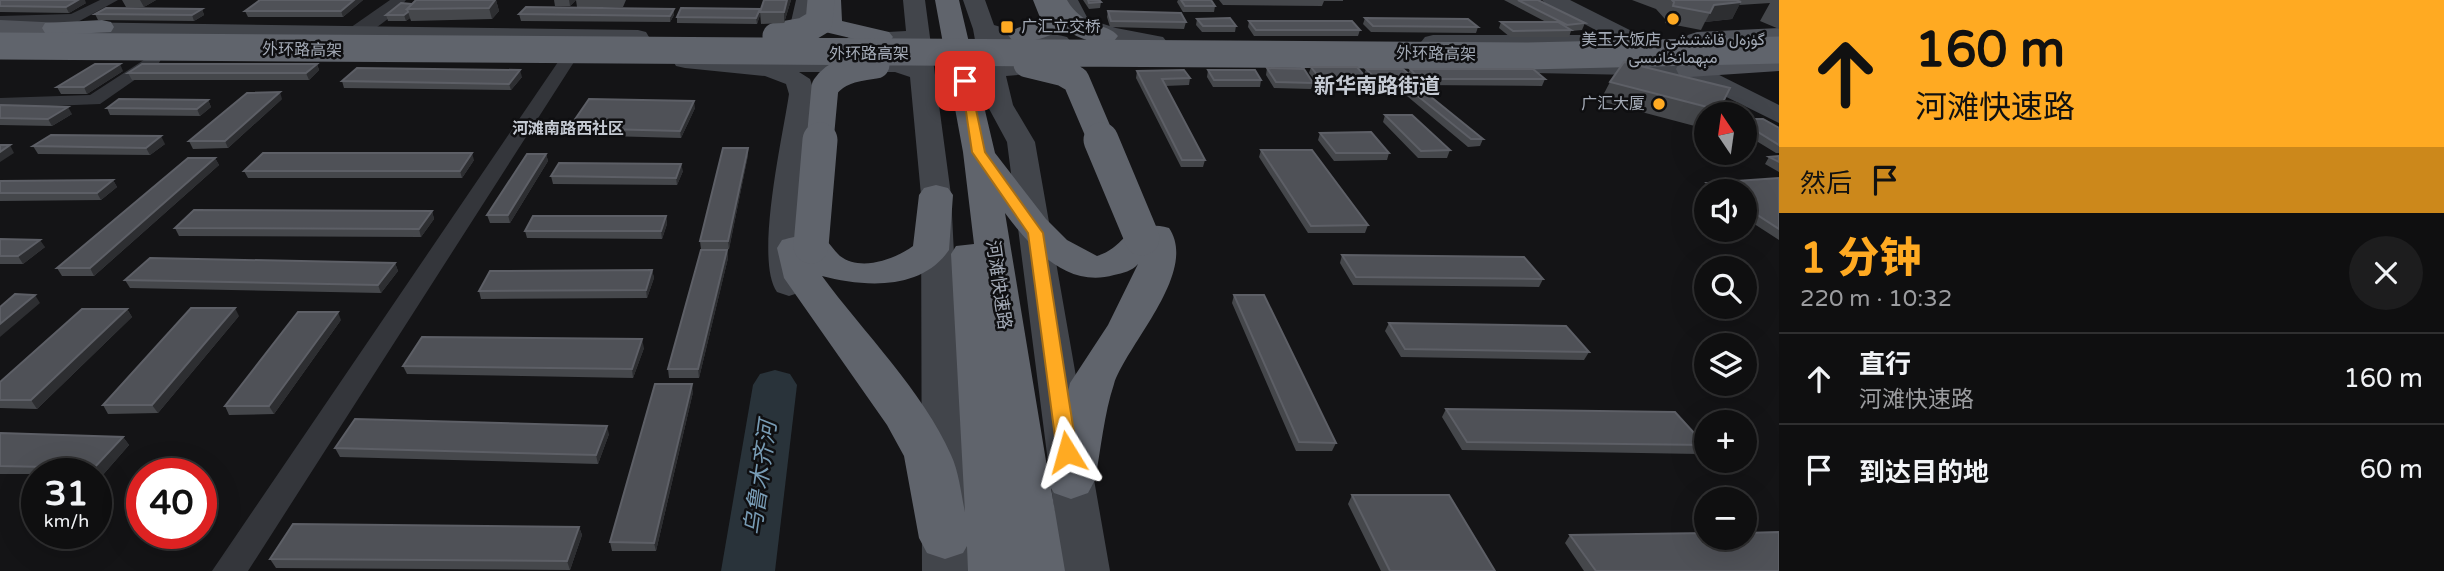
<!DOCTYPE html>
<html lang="zh">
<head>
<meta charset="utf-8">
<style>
  body { margin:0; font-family:"Varela Round",Vazirmatn,"Noto Sans SC",sans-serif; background:#1d1d1e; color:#f1f3f6; height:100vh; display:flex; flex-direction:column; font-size:26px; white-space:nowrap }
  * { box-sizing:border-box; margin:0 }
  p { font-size:23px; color:#9b9c9f }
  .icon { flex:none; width:38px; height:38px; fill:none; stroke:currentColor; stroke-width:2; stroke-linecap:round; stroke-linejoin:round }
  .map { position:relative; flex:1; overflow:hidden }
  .sheet { display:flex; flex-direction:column; background:#0f0f10; width:665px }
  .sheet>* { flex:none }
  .banner { background:#fa2; color:#111; overflow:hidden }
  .needle { width:46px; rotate:347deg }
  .controls { position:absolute; left:1694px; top:102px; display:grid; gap:14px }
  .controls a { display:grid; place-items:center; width:63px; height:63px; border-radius:50%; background:#0f0f10; box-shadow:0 7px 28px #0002,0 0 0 2px #2f2f30; font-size:35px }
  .speed { position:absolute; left:21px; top:458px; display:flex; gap:14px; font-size:35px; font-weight:700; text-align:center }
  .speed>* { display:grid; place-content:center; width:91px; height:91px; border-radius:50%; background:#0f0f10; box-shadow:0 7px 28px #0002,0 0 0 2px #2f2f30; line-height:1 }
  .speed small { font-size:18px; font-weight:400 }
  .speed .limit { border:10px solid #d22; background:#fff; color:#111 }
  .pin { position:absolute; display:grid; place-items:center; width:60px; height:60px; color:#fff; margin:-30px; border-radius:14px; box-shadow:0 4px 10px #0006 }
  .me { position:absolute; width:77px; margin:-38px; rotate:352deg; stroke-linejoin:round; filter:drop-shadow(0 0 5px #0008) }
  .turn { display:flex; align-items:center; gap:24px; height:147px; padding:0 21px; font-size:32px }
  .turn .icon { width:91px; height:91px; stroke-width:2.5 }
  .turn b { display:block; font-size:49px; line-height:60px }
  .then { display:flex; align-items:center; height:66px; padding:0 21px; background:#0003; gap:14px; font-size:26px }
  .round { display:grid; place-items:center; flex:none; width:74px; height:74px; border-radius:37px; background:#1d1d1e }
  .head { display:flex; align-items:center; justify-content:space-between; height:119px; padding:0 21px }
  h1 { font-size:42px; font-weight:800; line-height:52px; color:#fa2 }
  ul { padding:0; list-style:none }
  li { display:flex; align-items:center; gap:21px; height:91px; padding:0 21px; border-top:2px solid #2f2f30 }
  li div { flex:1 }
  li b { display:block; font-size:26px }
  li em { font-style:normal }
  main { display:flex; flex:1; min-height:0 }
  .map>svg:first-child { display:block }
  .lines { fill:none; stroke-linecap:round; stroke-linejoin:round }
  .river { fill:#29333a; fill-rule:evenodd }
  .street { fill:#34363b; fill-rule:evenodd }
  .secondary { fill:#42454b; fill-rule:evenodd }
  .primary { fill:#50535a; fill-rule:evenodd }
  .highway { fill:#60646c; fill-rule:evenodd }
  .highway-bridge-far1 { stroke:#60646c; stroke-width:27 }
  .highway-bridge { stroke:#60646c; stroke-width:35 }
  .wall { fill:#45474b }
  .shaded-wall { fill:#2d2e31 }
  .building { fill:#4f5157; stroke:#5d5f66; stroke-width:2 }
  .route { fill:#fa2; stroke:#a66e16; stroke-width:2 }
  .poi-dot { fill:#fa2; stroke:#0f0f11; stroke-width:2.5 }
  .labels { text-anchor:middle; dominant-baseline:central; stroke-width:5; stroke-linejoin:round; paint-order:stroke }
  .far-poi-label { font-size:16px; fill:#a4abb7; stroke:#0f0f11; text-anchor:start }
  .far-street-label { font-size:16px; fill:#a4abb7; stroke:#0f0f11 }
  .far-neighbourhood-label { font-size:16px; font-weight:bold; fill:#c5cad3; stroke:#0f0f11 }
  .street-label { font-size:18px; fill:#a4abb7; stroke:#0f0f11 }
  .far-district-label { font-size:21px; font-weight:bold; fill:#c5cad3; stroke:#0f0f11 }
  .near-water-label { font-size:23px; font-style:italic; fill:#789cb5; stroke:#0f0f11 }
</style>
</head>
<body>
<main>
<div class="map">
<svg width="1779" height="571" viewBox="0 0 1779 571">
  <rect width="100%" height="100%" fill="#141416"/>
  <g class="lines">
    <!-- river -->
    <path class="river" d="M775,370l15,4 7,11 -22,186h-54l32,-186 7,-11z"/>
    <!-- street -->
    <path class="street" d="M100,0h18l-44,24 -74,2v-10l71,-2z
      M390,0h16c-11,14 -39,41 -59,36v-6z
      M153,54l8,5 -2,4 -59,41 -100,4v-10l90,-3z
      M566,57l8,5 -326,509h-36l346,-509z"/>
    <!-- secondary -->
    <path class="secondary" d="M796,0h22l-7,39 -4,5h-16l-4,-5z
      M903,0h22l26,195 19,376h-48l-1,-376 -11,-118 -15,-5h-96l11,7 5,15 -15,157 6,34 -5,7 -12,4 -12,-4c-23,-32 6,-156 12,-198l-3,-10 -21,-8 -80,-8 -9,-2 -3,-5 3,-5 9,-2 75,7 10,-4 127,1 12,3 -2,-16 -56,-1 -4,-5 4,-5 55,-3z
      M963,0h22l9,25c24,8 49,6 73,12l4,5 -4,5c-20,5 -49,1 -69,-6l5,21 57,-5 9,2 3,5 -3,5 -9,2 -54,5 7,29 22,37 75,429h-48l-55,-429 -20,-37 -14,-76z
      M1056,0h22l10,19 28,9 47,9 4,5 -4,5 -8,2 -52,-10 -32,-11z
      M1542,0h28l209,105v18l-95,-47 -150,-3 -3,-5 3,-5 9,-2h112l-109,-57z
      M64,22l574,8 8,2 3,5 -3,5 -8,2 -582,-10 -3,-5 3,-5z
      M1433,35h158l8,2 4,5 -4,5 -8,2 -166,-2 -4,-5 4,-5z"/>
    <!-- primary -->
    <path class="primary" d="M0,20l63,3 3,5 -3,5 -63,1z
      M1779,28v16l-82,4 -9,-3 -4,-5 4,-5 9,-3z
      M1779,55v16l-90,6 -10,-2 -3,-6 3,-6 10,-2z"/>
    <!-- highway -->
    <path class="highway" d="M817,0h24l1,21 47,11 4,5 -4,5 -9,3 -55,-13 -9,-12z
      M935,0h24l36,153 51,66 21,21 30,16c31,-9 28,-39 72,-28 30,44 -42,116 -55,156 -10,30 -13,65 -19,96l-7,13 -17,6 -17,-6 -3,-5 14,83h-97l-1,-25 -4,7 -18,6 -18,-6 -8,-15 -15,-82 -17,-31 -103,-147 -7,-30 5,-8c12,-3 27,-7 38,-3 9,3 13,13 20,19 21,16 55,3 73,-10l6,-51 5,-7 12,-3 12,3 5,7 -4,55c-28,41 -85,37 -127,26 41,56 101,115 129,179 8,17 10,39 14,57l-14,-258 5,-8 18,-2 -11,-92zM1005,213c25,34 62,76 109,62 9,-2 18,-4 24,-11l-30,61 -38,58 -22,90z
      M1033,0h34c16,28 41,23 51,36l-4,5c-17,5 -38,-3 -52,-14 -10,11 -35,17 -50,13l-4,-5 4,-5 29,-10z
      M102,20l9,2 3,5 -3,5 -57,3 -9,-2 -3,-5 3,-5z"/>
    <!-- highway-bridge-far1 -->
    <path class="highway-bridge-far1" d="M776,36l28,-5 15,-9 2,-22
      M0,46l1528,10 251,-6
      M1027,64l37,9 12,7 26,61
      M820,141l5,-54c12,-17 31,-19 51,-22"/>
    <!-- highway-bridge -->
    <path class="highway-bridge" d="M1101,140l41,98
      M811,246l9,-106"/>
  </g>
  <!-- wall -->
  <path class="wall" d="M0,0l86,3 -17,10 -69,-1z
    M122,0h34l-12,7h-18z
    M260,0h103l-20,17h-95l-3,-6z
    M496,0l3,11 -7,8 -81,2 -1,-3 -4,3h-18l-2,-6 26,-11z
    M554,0h72l-3,7h-46l-1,-7 -6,6h-15z
    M764,0h27l-7,23 -23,1 -1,-12z
    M1083,0h16l2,2 -1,6 -11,1z
    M1178,0h33l4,6 -1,6h-31l-6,-10z
    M1219,0h124v1h-19l-2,5 -99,-1z
    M1504,0h34l47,23 -3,7 -11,1 -2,6h-59l-11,-9 2,-6h45z
    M1632,0h147v29l-19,-8 10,-18 -31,2 -7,14 -27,3 -4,8 -36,-7v-4l-9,-10z
    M202,9l2,6 -10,6 -96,-1 -3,-6z
    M760,9v6l-3,9 -80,-1v-6z
    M1108,11l78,11 -2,7 -74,-2 -3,-10z
    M519,14l155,1 -4,7 -149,-1z
    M1365,18l113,9 -2,6 -105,-1 -8,-8z
    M1197,19l39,7 -1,6h-33l-6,-7z
    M1249,21l111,9 -2,6h-104l-6,-9z
    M317,64l2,6 -10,10h-177l-4,-7z
    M1311,67l53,8 2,-6 42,5 2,-5 135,10 -3,7 -125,-1 -6,-6 -2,5 74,55 -3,7 -12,1 -67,-56 2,-7h5h-36l-3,-3 -2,6h-47l-11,-14z
    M1267,68l46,15 -2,6 -37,-1 -8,-13z
    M1208,70l53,10 -1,7h-47l-6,-10z
    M123,71l-36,23h-26l-4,-7z
    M1137,71l53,7 -1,7 -24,1 40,74 -2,7h-22l-45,-89z
    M522,77l-11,13 -167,-2 -2,-7z
    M1610,82l120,6 -13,26h-11v15l-106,-28z
    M282,99l-54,49 -35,1 -4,-8z
    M208,100l3,7 -11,9 -90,-1 -3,-7z
    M0,105l72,9 -20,12 -52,-1z
    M695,108l-14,30 -111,-3 -1,-7z
    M1385,115l65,35 -3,8h-29l-35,-36z
    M1745,119l34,9v25h-3l-31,-19z
    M1320,133l69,20 -2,7 -53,1 -16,-21z
    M165,144l-15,11 -112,-1 -5,-8z
    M748,148v7l-19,94h-28l-1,-8z
    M1261,150l107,75 -3,8h-57l-49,-76z
    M546,154l2,7 -38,62h-20l-3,-8z
    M1779,156v16l-14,-8 4,-7z
    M215,158l4,7 -125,111h-32l-5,-8z
    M474,160l-12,18h-214l-4,-7z
    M683,171l-6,14 -124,-1 -2,-8z
    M1779,178v62l-34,-22v-27h-39v2l-4,-3 5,-7z
    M113,180l4,7 -16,13 -101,1v-20z
    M432,211l2,8 -13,18 -242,-1 -4,-8z
    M666,216l1,8 -5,15 -135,-1 -2,-7z
    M0,239l45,8 -22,17h-23z
    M727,250l1,8 -29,120h-30l-1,-9z
    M1342,255l201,24 -4,8 -186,-2 -13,-22z
    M395,263l3,8 -17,22 -251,-5 -5,-8z
    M652,270l2,8 -7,20 -166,1 -2,-8z
    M1234,295l102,148 -4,8h-36l-64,-148z
    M127,309l5,8 -95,92 -37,-1v-26z
    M239,316l-81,97 -50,1 -5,-9z
    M341,320l-67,94 -45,1 -4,-9z
    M1389,323l200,29 -5,8 -183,-3 -16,-26z
    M644,348l-11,30 -226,-4 -4,-8z
    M693,392l-37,159h-44l-2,-9z
    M1446,409l259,36 -6,9 -237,-4 -20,-33z
    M0,433l123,4 6,8 -28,32 -5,-1v-2h-96z
    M609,434l-11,30 -258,-7 -5,-9z
    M1352,495l143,76h-114l-33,-67z
    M579,527l3,8 -12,35 -294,-2 -6,-9z
    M1570,535l209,36h-195l-19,-28z"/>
  <!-- shaded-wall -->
  <path class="shaded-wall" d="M78,0h7l1,3 -17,10 -3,-6z
    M140,0h16l-12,7z
    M354,0h9l-20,17 -2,-6z
    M495,0h1l3,11 -7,8 -3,-11z
    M569,0h7l-6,6z
    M787,0h4l-7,23v-11z
    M1741,2l-9,17 -27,3 -4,8 13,-25z
    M202,9l2,6 -10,6 -2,-6z
    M674,9v6l-4,7v-6z
    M760,9v6l-3,9 -1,-6z
    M408,12l2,6 -4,3 -2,-6z
    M120,64l3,7 -36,23 -3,-7z
    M317,64l2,6 -10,10 -3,-7z
    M520,70l2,7 -11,13 -2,-6z
    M280,92l2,7 -54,49 -3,-7z
    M208,100l3,7 -11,9 -3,-7z
    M694,101l1,7 -14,30 -1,-7z
    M68,107l4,7 -20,12 -4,-7z
    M161,136l4,8 -15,11 -4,-7z
    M10,145l4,8 -14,9v-10z
    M748,148v7l-19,94 -1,-8z
    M472,153l2,7 -12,18 -2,-7z
    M546,154l2,7 -38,62 -2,-8z
    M215,158l4,7 -125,111 -4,-8z
    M681,164l2,7 -6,14 -1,-7z
    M113,180l4,7 -16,13 -4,-7z
    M432,211l2,8 -13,18 -2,-8z
    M666,216l1,8 -5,15 -1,-8z
    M40,240l5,7 -22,17 -5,-8z
    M727,250l1,8 -29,120 -1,-9z
    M395,263l3,8 -17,22 -3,-8z
    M652,270l2,8 -7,20 -1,-8z
    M35,295l5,8 -40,34v-13z
    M235,308l4,8 -81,97 -6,-8z
    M127,309l5,8 -95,92 -6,-9z
    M338,312l3,8 -67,94 -5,-8z
    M642,339l2,9 -11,30 -1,-9z
    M692,384l1,8 -37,159 -2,-8z
    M607,426l2,8 -11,30 -2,-9z
    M123,437l6,8 -28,32 -7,-9z
    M579,527l3,8 -12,35 -3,-9z"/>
  <!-- building -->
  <path class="building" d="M0,0h78l-12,7 -66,-1z
    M260,0h94l-13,11h-96z
    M416,0h79l-6,8 -82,1z
    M764,0h23l-3,12h-24z
    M1088,0h11l2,2 -12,1z
    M1181,0h30l4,6h-30z
    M1518,0h20l47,23 -18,2z
    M1672,0h64l5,2 -27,3 -4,8 -37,-7 1,-4z
    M401,3l11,1 -5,5 1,3 -4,3h-18z
    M526,7l148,2 -4,7 -151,-2z
    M106,8l96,1 -10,6 -97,-1z
    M681,8l79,1 -4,9 -79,-1z
    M1108,11l73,2 5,9 -75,-1z
    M1230,18l6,8h-33l-6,-7z
    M1365,18l103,1 10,8 -105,-1z
    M1249,21h103l8,9h-104z
    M1501,22h57l13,8 -58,1z
    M1624,62l106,26 -11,22 -109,-28z
    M95,64h25l-36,23h-27z
    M142,64h175l-11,9h-178z
    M1311,67h46l12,14h-47z
    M357,68l163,2 -11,14 -167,-3z
    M1267,68l37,1 9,14 -37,-1z
    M1366,69h37l9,8h-38z
    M1410,69h123l12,10h-126z
    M1184,70l6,8 -28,1 43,81h-23l-45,-89z
    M1208,70h47l6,10h-47z
    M1403,84h12l68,55h-12z
    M280,92l-55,49h-36l58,-48z
    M119,99l89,1 -11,9 -90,-1z
    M589,99l105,2 -14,30 -111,-3z
    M0,105l68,2 -20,12 -48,-1z
    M1385,115h27l38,35 -29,1z
    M1745,119h18l16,9v17l-34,-21z
    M1371,132l18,21h-53l-16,-20z
    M51,135l110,1 -15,12 -113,-2z
    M0,145h10l-10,7z
    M723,148h25l-20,93h-28z
    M1261,150h51l56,75 -57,1z
    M263,153h209l-12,18h-216z
    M527,154h19l-38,61h-21z
    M1779,156v6l-10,-5z
    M188,158h27l-125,110h-33z
    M559,163l122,1 -5,14 -125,-2z
    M1779,178v51l-34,-22v-16h-26l-12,-8z
    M113,180l-16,13h-97v-12z
    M194,210l238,1 -13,18 -244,-1z
    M533,216h133l-5,15h-136z
    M0,239l40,1 -22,16h-18z
    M701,250h26l-29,119h-30z
    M1342,255l182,2 19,22 -187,-2z
    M150,258l245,5 -17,22 -253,-5z
    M652,270l-6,20 -167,1 11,-20z
    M15,294l20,1 -35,29v-17z
    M1234,295h30l72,148 -37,-1z
    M191,308h44l-83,97h-49z
    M82,309h45l-96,91h-31v-18z
    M298,312h40l-69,94h-44z
    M1389,323l177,3 23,26 -184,-3z
    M422,337l220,2 -10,30 -229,-3z
    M655,384h37l-38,159 -44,-1z
    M1446,409l229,3 30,33 -238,-3z
    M355,419l252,7 -11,29 -261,-7z
    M0,433l123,4 -29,31 -94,-2z
    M1352,495h97l46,76h-105z
    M293,524l286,3 -12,34 -297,-2z
    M1779,532v39h-183l-26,-36 136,-2v4h39v-4z"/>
  <!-- route -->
  <path class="route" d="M961,78l9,3 15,71 58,81 34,219 -10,7 -10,-7 -29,-219 -56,-81z"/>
  <!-- markers -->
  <g class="poi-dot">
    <circle cx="1673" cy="19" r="7"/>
    <rect x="1000" y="20" width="14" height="14" rx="3.5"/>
    <circle cx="1659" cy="104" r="7"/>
  </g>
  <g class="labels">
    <!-- far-poi labels -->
    <g class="far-poi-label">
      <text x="1021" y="27">广汇立交桥</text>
      <text x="1673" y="40" text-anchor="middle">美玉大饭店 گۈزەل قاشتىشى<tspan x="1673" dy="18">مېھمانخانىسى</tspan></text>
      <text x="1645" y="104" text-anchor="end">广汇大厦</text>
    </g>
    <!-- far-street labels -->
    <g class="far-street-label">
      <text transform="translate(302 50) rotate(1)">外环路高架</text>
      <text x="869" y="54">外环路高架</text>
      <text transform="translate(1436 54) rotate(1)">外环路高架</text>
    </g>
    <!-- far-neighbourhood labels -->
    <g class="far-neighbourhood-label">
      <text x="568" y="129">河滩南路西社区</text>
    </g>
    <!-- street labels -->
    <g class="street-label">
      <text transform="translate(999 285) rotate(82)">河滩快速路</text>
    </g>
    <!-- far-district labels -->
    <g class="far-district-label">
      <text x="1377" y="86">新华南路街道</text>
    </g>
    <!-- near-water labels -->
    <g class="near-water-label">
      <text transform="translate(761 478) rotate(-82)">乌鲁木齐河</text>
    </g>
  </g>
</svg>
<div class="controls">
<a><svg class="needle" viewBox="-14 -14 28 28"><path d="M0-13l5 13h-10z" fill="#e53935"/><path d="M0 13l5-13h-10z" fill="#9b9c9f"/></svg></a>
<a><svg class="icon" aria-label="sound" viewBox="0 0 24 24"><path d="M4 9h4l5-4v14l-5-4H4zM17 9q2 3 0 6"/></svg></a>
<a><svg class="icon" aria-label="search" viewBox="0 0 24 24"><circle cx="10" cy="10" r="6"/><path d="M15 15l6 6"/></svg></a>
<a><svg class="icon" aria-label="layers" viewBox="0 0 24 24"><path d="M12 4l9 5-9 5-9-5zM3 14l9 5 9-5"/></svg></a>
<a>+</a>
<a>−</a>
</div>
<div class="speed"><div>31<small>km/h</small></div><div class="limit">40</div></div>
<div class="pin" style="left:965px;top:81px;background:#d93025"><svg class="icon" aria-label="arrive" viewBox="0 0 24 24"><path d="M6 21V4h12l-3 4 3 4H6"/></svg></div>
<svg class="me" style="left:1067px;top:452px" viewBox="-20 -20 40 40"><path d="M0-17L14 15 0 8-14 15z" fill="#fa2" stroke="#fff" stroke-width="4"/></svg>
</div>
<section class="sheet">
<div class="banner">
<div class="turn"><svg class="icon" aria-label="ahead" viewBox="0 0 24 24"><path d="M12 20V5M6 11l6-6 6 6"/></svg><div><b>160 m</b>河滩快速路</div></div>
<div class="then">然后<svg class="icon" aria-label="arrive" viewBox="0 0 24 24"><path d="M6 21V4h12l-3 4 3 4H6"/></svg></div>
</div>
<div class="head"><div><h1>1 分钟</h1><p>220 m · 10:32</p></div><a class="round"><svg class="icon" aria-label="close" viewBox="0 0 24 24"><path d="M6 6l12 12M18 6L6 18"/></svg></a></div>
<ul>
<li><svg class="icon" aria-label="ahead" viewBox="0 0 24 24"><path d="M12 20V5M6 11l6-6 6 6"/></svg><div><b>直行</b><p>河滩快速路</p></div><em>160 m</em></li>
<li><svg class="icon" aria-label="arrive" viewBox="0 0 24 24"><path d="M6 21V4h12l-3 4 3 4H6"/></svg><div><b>到达目的地</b></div><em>60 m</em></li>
</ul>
</section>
</main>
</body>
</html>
